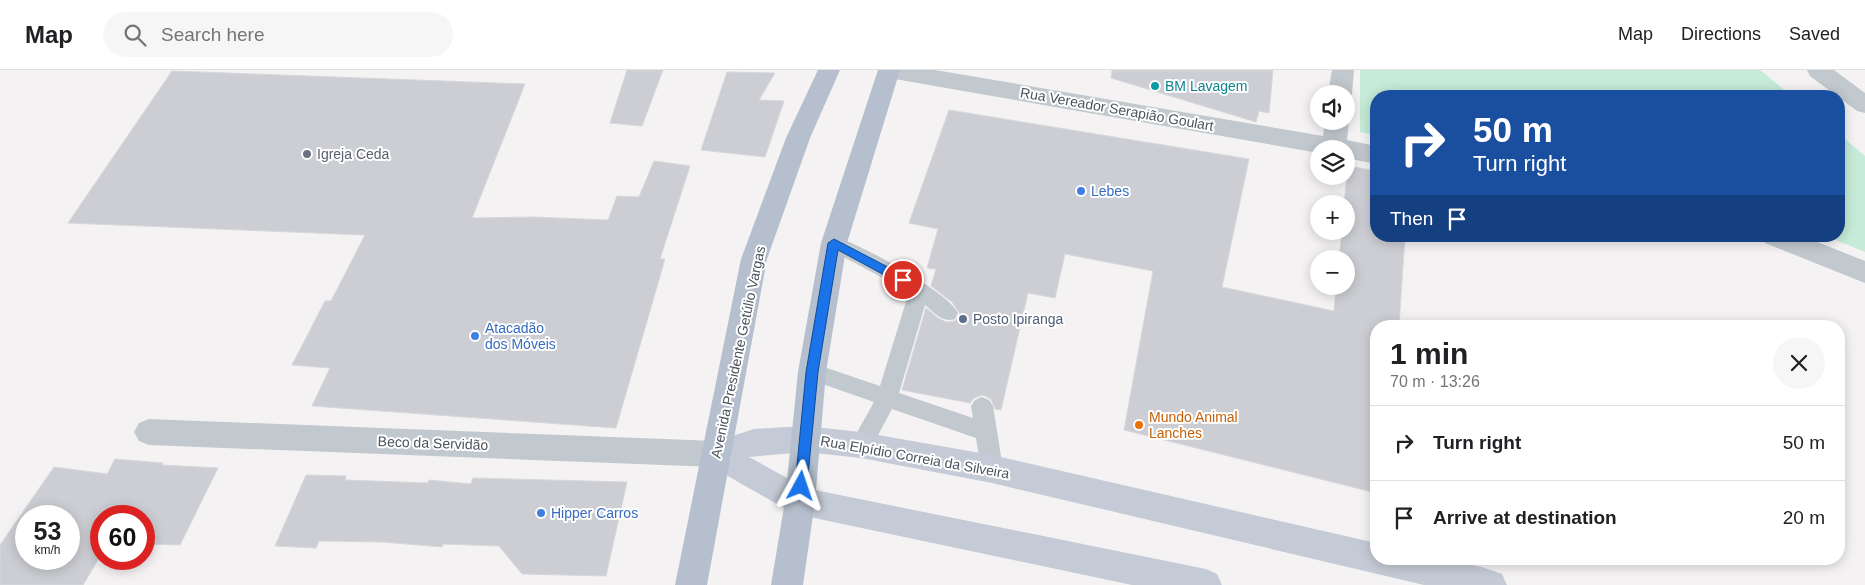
<!DOCTYPE html>
<html lang="en">
<head>
<meta charset="utf-8">
<style>
  body { margin:0; font-family:Helvetica,sans-serif; background:#f6f6f6; color:#202124; height:100vh; display:flex; flex-direction:column; font-size:19px; white-space:nowrap }
  * { box-sizing:border-box; margin:0 }
  p { font-size:16px; color:#757577 }
  .icon { flex:none; width:28px; height:28px; fill:none; stroke:currentColor; stroke-width:2; stroke-linecap:round; stroke-linejoin:round }
  .map { position:relative; flex:1; overflow:hidden }
  .panel { position:absolute; left:1370px; top:250px; width:475px; height:245px; display:flex; flex-direction:column; background:#fff; border-radius:20px; box-shadow:0 2px 12px #0003 }
  .panel>* { flex:none }
  .hud { position:absolute; left:1370px; top:20px; width:475px; height:152px; border-radius:20px; box-shadow:0 2px 12px #0003; background:#1a4fa0; color:#fff; overflow:hidden }
  .buttons { position:absolute; left:1310px; top:15px; display:grid; gap:10px }
  .buttons a { display:grid; place-items:center; width:45px; height:45px; border-radius:50%; background:#fff; box-shadow:0 2px 12px #0003; font-size:25px }
  .speed { position:absolute; left:15px; top:435px; display:flex; gap:10px; font-size:25px; font-weight:700; text-align:center }
  .speed>* { display:grid; place-content:center; width:65px; height:65px; border-radius:50%; background:#fff; box-shadow:0 2px 12px #0003; line-height:1 }
  .speed small { font-size:12px; font-weight:400 }
  .speed .limit { border:8px solid #d22; background:#fff; color:#111 }
  .pin { position:absolute; display:grid; place-items:center; width:42px; height:42px; color:#fff; margin:-21px; border:2px solid #fff; border-radius:50%; box-shadow:0 1px 5px #0007 }
  .me { position:absolute; width:55px; margin:-28px; rotate:5deg; stroke-linejoin:round; filter:drop-shadow(0 0 4px #0008) }
  .turn { display:flex; align-items:center; gap:18px; height:105px; padding:0 20px; font-size:22px }
  .turn .icon { width:65px; height:65px; stroke-width:2.5 }
  .turn b { display:block; font-size:35px; line-height:42px }
  .then { display:flex; align-items:center; height:48px; padding:0 20px; background:#0003; gap:10px; font-size:19px }
  .round { display:grid; place-items:center; flex:none; width:52px; height:52px; border-radius:26px; background:#f6f6f6 }
  .headline { display:flex; align-items:center; justify-content:space-between; height:85px; padding:0 20px }
  h1 { font-size:30px; font-weight:800; line-height:38px }
  ul { padding:0; list-style:none }
  li { display:flex; align-items:center; gap:15px; height:75px; padding:0 20px; border-top:1px solid #e0e0e0 }
  li div { flex:1 }
  li b { display:block; font-size:19px }
  li em { font-style:normal }
  header { display:flex; align-items:center; gap:30px; box-sizing:border-box; height:70px; padding:0 25px; background:#fff; border-bottom:1px solid #e0e0e0 }
  header strong { font-size:24px }
  nav { display:flex; gap:28px; margin-inline-start:auto; font-size:18px }
  .search { width:350px; height:45px; background:#f6f6f6; display:flex; align-items:center; gap:12px; box-sizing:border-box; padding:0 18px; border-radius:28px; color:#757577; font-size:19px }
  .map>svg:first-child { display:block }
  .green { fill:#c6ebd8 }
  .building { fill:#ccced3; stroke:#d6d8dc; fill-rule:evenodd }
  .lines { fill:none; stroke-linecap:round; stroke-linejoin:round }
  .service { fill:#c1c8ce; fill-rule:evenodd }
  .minor { fill:#c1c8ce; fill-rule:evenodd }
  .secondary { fill:#c5cbd6; fill-rule:evenodd }
  .primary { fill:#b5bfcd; fill-rule:evenodd }
  .route { fill:#1a73e8; stroke:#114b97 }
  .culture-dot { fill:#0f9aa8; stroke:#fff; stroke-width:2 }
  .worship-dot { fill:#6b7280; stroke:#fff; stroke-width:2 }
  .shop-dot { fill:#3f7fe0; stroke:#fff; stroke-width:2 }
  .service-dot { fill:#5c6f8a; stroke:#fff; stroke-width:2 }
  .food-dot { fill:#e8710a; stroke:#fff; stroke-width:2 }
  .labels { text-anchor:middle; dominant-baseline:central; stroke-width:4; stroke-linejoin:round; paint-order:stroke }
  .culture-label { font-size:14px; fill:#0d838f; stroke:#fff; text-anchor:start }
  .street-label { font-size:14px; fill:#4b535d; stroke:#fff }
  .worship-label { font-size:14px; fill:#5b616d; stroke:#fff; text-anchor:start }
  .shop-label { font-size:14px; fill:#366cbe; stroke:#fff; text-anchor:start }
  .service-label { font-size:14px; fill:#4e5e75; stroke:#fff; text-anchor:start }
  .food-label { font-size:14px; fill:#c56008; stroke:#fff; text-anchor:start }
</style>
</head>
<body>
<header>
<strong>Map</strong>
<div class="search"><svg class="icon" aria-label="search" viewBox="0 0 24 24"><circle cx="10" cy="10" r="6"/><path d="M15 15l6 6"/></svg>Search here</div>
<nav><a>Map</a><a>Directions</a><a>Saved</a></nav>
</header>
<div class="map">
<svg width="1865" height="515" viewBox="0 0 1865 515">
  <rect width="100%" height="100%" fill="#f4f2f2"/>
  <!-- green -->
  <path class="green" d="M1360,0h400l32,26h-416v39l-16,-3z
    M1839,64l26,22v96l-39,-16h13z"/>
  <!-- building -->
  <path class="building" d="M627,0h36l-21,56 -32,-3z
    M1112,0h161l-4,43 -10,-2 -3,11 -145,-44z
    M172,1l353,13 -53,134 60,-1 76,3 9,-24 22,1 15,-36 36,5 -30,93h5l-49,169 -304,-22 18,-38 -38,-3 33,-64h6l34,-66 -297,-12z
    M727,2l48,1 -16,27 25,1 -19,56 -64,-7z
    M949,40l300,49 -27,128 112,24 2,-25h10v-27h-7l3,-28h4v-27h-2l4,-38 28,5v65h29l-6,90h-23v167l-252,-63 29,-159 -88,-17 -10,44 -27,-5 -27,117 -6,-1 -4,-10 -8,-4 -9,3 -4,5 -68,-13 24,-82 12,10 8,4 9,-1 5,-7 -8,-12 -21,-16 5,-17 -9,-1 11,-39 -29,-6z
    M115,389l48,4 -1,2 56,3 -38,77 -36,-1v-28h-43v39l-18,30h-83v-40l54,-78 53,7zM26,446h43v43h-43z
    M306,405l40,1 -1,4 83,3 1,-3 42,4 2,-6 154,4 -21,94 -84,-2 -23,-28 -56,-2 -1,3 -59,-5 -64,-1 -3,7 -41,-2z"/>
  <g class="lines">
    <!-- service -->
    <path class="service" d="M834,166c26,8 113,55 124,77l-3,6c-13,4 -20,-6 -30,-14l-26,88 74,25 -2,-12 4,-6 7,-3 7,3 4,6 10,63 -3,7 -8,3 -8,-3 -3,-7 -5,-31 -84,-29 -23,43 -8,3 -8,-3 -3,-7 24,-43 -69,-24 -3,-6 3,-6 7,-3 68,23 29,-94 -82,-44 -2,-5 2,-5z"/>
    <!-- minor -->
    <path class="minor" d="M878,0h57l388,66 2,-15h21v-5l3,5 -2,19 29,6v18l-30,-6v-9h-27v4l-430,-75 -8,-2z
      M1332,0h22l-2,24 -4,6h-2v-6h-18z
      M1807,0h27l31,23v20l-8,-2 -47,-35z
      M1761,166h41l63,25v22l-100,-40z
      M149,349l567,22 11,4 4,9 -4,9 -11,4 -567,-22 -10,-4 -5,-9 5,-9z"/>
    <!-- secondary -->
    <path class="secondary" d="M805,356l56,6 131,23 384,88v16c45,0 84,-2 126,15l5,11h-83l-432,-102 -131,-25 -56,-6 -56,5 56,31 401,81 11,5 5,11h-90l-332,-70 -11,-4 -84,-48 -4,-9 4,-9 49,-16z"/>
    <!-- primary -->
    <path class="primary" d="M818,0h22l-30,68 -43,121 -60,326h-32l66,-326 45,-121z
      M878,0h22l-53,173 -21,129 -11,129 -12,84h-32l14,-84 13,-129 23,-129z"/>
  </g>
  <!-- route -->
  <path class="route" d="M834,169l73,38 2,3 -6,4 -4,-1 -61,-33 -20,122 -11,114 -1,4 -5,1 -4,-1 -2,-4 11,-114 22,-129z"/>
  <!-- markers -->
  <circle class="culture-dot" cx="1155" cy="16" r="5"/>
  <circle class="worship-dot" cx="307" cy="84" r="5"/>
  <g class="shop-dot">
    <circle cx="1081" cy="121" r="5"/>
    <circle cx="475" cy="266" r="5"/>
    <circle cx="541" cy="443" r="5"/>
  </g>
  <circle class="service-dot" cx="963" cy="249" r="5"/>
  <circle class="food-dot" cx="1139" cy="355" r="5"/>
  <g class="labels">
    <!-- culture labels -->
    <g class="culture-label">
      <text x="1165" y="16">BM Lavagem</text>
    </g>
    <!-- street labels -->
    <g class="street-label">
      <text transform="translate(1117 39) rotate(10)">Rua Vereador Serapião Goulart</text>
      <text transform="translate(738 282) rotate(-78)">Avenida Presidente Getúlio Vargas</text>
      <text transform="translate(433 373) rotate(2)">Beco da Servidão</text>
      <text transform="translate(915 387) rotate(10)">Rua Elpídio Correia da Silveira</text>
    </g>
    <!-- worship labels -->
    <g class="worship-label">
      <text x="317" y="84">Igreja Ceda</text>
    </g>
    <!-- shop labels -->
    <g class="shop-label">
      <text x="1091" y="121">Lebes</text>
      <text x="485" y="258">Atacadão<tspan x="485" dy="16">dos Móveis</tspan></text>
      <text x="551" y="443">Hipper Carros</text>
    </g>
    <!-- service labels -->
    <g class="service-label">
      <text x="973" y="249">Posto Ipiranga</text>
    </g>
    <!-- food labels -->
    <g class="food-label">
      <text x="1149" y="347">Mundo Animal<tspan x="1149" dy="16">Lanches</tspan></text>
    </g>
  </g>
</svg>
<div class="buttons">
<a><svg class="icon" aria-label="sound" viewBox="0 0 24 24"><path d="M4 9h4l5-4v14l-5-4H4zM17 9q2 3 0 6"/></svg></a>
<a><svg class="icon" aria-label="layers" viewBox="0 0 24 24"><path d="M12 4l9 5-9 5-9-5zM3 14l9 5 9-5"/></svg></a>
<a>+</a>
<a>−</a>
</div>
<div class="speed"><div>53<small>km/h</small></div><div class="limit">60</div></div>
<div class="pin" style="left:903px;top:210px;background:#d93025"><svg class="icon" aria-label="arrive" viewBox="0 0 24 24"><path d="M6 21V4h12l-3 4 3 4H6"/></svg></div>
<svg class="me" style="left:801px;top:416px" viewBox="-20 -20 40 40"><path d="M0-17L14 15 0 8-14 15z" fill="#1a73e8" stroke="#fff" stroke-width="4"/></svg>
<div class="hud">
<div class="turn"><svg class="icon" aria-label="right" viewBox="0 0 24 24"><path d="M7 20v-9h11M14 6l5 5-5 5"/></svg><div><b>50 m</b>Turn right</div></div>
<div class="then">Then<svg class="icon" aria-label="arrive" viewBox="0 0 24 24"><path d="M6 21V4h12l-3 4 3 4H6"/></svg></div>
</div>
<section class="panel">
<div class="headline"><div><h1>1 min</h1><p>70 m · 13:26</p></div><a class="round"><svg class="icon" aria-label="close" viewBox="0 0 24 24"><path d="M6 6l12 12M18 6L6 18"/></svg></a></div>
<ul>
<li><svg class="icon" aria-label="right" viewBox="0 0 24 24"><path d="M7 20v-9h11M14 6l5 5-5 5"/></svg><div><b>Turn right</b></div><em>50 m</em></li>
<li><svg class="icon" aria-label="arrive" viewBox="0 0 24 24"><path d="M6 21V4h12l-3 4 3 4H6"/></svg><div><b>Arrive at destination</b></div><em>20 m</em></li>
</ul>
</section>
</div>
</body>
</html>
